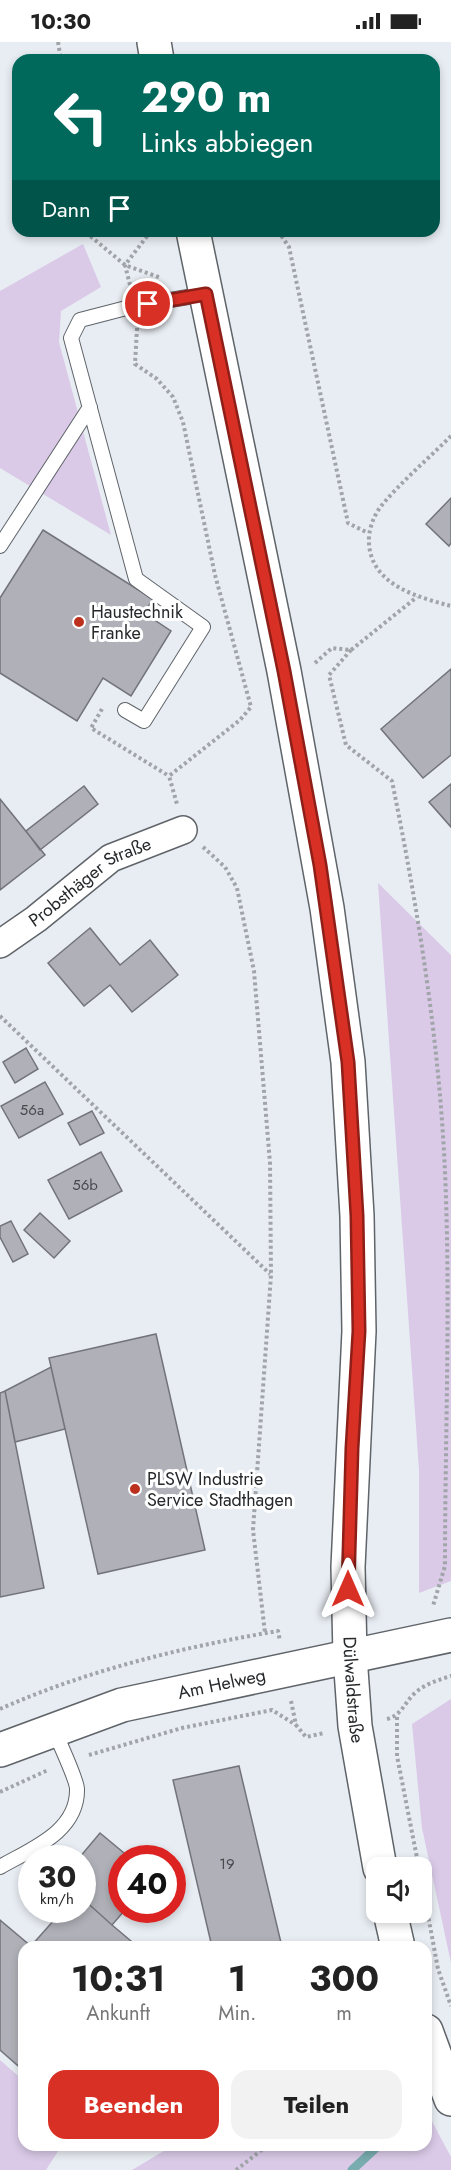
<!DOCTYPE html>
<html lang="de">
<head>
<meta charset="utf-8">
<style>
  body { margin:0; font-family:Jost,sans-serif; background:#f2f2f2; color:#222; height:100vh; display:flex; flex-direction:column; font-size:22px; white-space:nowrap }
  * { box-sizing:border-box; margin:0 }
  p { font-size:20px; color:#767676 }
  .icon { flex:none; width:33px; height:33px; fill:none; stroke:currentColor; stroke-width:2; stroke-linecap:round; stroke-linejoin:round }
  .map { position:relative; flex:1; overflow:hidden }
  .panel { position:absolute; left:18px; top:1899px; width:414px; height:210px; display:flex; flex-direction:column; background:#fff; border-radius:18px; box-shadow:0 3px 9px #0003 }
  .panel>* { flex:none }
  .hud { position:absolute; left:12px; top:12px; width:428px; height:183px; border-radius:18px; box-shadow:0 3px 9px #0003; background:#00695c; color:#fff; overflow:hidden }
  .controls { position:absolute; left:366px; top:1815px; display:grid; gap:12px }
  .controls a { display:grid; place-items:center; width:66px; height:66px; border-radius:12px; background:#fff; box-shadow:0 3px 9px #0003; font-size:30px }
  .speed { position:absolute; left:18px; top:1803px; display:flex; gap:12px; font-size:30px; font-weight:700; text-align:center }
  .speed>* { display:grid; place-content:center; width:78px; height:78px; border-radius:50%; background:#fff; box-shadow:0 3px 9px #0003; line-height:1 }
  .speed small { font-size:15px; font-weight:400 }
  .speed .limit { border:9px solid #d22; background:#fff; color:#111 }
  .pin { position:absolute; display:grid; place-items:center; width:51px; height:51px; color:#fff; margin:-26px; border:3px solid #fff; border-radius:50%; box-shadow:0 2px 6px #0007 }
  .me { position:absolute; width:66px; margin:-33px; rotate:0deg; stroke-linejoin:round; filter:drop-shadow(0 0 4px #0008) }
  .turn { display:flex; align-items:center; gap:21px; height:126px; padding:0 30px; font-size:27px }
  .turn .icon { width:78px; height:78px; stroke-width:2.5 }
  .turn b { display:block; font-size:42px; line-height:51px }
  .then { display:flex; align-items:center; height:57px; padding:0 30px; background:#0003; gap:12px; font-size:22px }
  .eta { display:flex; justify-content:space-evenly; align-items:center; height:102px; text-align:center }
  .eta b { font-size:36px; font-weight:700; line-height:42px }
  .button { display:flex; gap:12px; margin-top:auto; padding:12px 30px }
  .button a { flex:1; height:69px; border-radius:18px; background:#d93025; color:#fff; font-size:24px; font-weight:700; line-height:69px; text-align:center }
  .button a+a { background:#f2f2f2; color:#222 }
  .status { display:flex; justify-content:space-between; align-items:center; height:42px; padding:0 30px; background:#fff; direction:ltr }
  .status svg { height:16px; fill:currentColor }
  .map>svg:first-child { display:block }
  .green { fill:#dacae8 }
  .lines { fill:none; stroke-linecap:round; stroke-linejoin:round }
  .stream { stroke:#79acaf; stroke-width:9 }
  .building { fill:#b0b1b8; stroke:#73747b; stroke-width:1.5 }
  .service-casing { stroke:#5f6469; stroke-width:16 }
  .minor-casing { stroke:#5f6469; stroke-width:30 }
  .tertiary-casing { stroke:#5f6469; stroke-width:36 }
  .secondary-casing { stroke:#5f6469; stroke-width:36 }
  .path { stroke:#a1a5a9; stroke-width:4; stroke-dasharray:3 3; stroke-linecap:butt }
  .service { stroke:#fff; stroke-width:14 }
  .minor { stroke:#fff; stroke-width:27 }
  .tertiary { stroke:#fff; stroke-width:33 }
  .secondary { stroke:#fff; stroke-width:33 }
  .route-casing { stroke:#8d1f18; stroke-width:15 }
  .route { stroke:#d93025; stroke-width:10 }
  .poi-dot { fill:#bc301e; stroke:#fff; stroke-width:2 }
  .labels { text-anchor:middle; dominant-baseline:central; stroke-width:6; stroke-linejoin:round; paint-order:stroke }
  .number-label { font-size:15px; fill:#484a4e }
  .poi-label { font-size:18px; fill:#26282a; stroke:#fff; text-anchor:start }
  .street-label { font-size:18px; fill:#26282a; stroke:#fff }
</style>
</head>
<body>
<div class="status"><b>10:30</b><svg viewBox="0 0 49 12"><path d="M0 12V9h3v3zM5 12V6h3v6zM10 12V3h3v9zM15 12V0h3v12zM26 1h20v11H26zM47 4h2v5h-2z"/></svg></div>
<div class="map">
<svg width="451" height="2128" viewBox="0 0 451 2128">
  <rect width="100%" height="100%" fill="#e8edf3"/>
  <!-- green -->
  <path class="green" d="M83,202l18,43 -40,24 -2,31 52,193 -111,-67v-177z
    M378,841l73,72v626l-32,12v-123z
    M451,1657v264l-29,-135 -10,-104z
    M0,2018l24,21v64h38l-16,25h-46z
    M426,2068l25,47v13h-319l35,-21 18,-4h241z"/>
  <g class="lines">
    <!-- stream -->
    <path class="stream" d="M352,2128l27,-25"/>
  </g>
  <!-- building -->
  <path class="building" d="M451,456v45l-2,3 -23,-22z
    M43,488l110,69 -9,14 27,18 -40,65 -28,-18 -26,43 -77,-48v-75z
    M451,627v86l-28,23 -42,-49z
    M451,742v43l-22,-25z
    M84,744l14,18 -58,46 -14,-19z
    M0,757l45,56 -45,35z
    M90,886l30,37 30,-25 28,35 -46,37 -22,-27 -26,21 -36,-43z
    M26,1006l12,21 -23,14 -12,-21z
    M45,1040l18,32 -44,24 -18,-32z
    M92,1069l12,22 -24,12 -12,-22z
    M101,1110l21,39 -53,28 -21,-39z
    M40,1171l30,28 -16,17 -30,-28z
    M11,1179l17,33 -15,8 -13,-25v-11z
    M156,1292l49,216 -107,24 -49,-216z
    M51,1325l14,62 -50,13 -10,-51z
    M5,1349l39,197 -44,9v-204z
    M239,1724l43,181h-70l-39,-167z
    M100,1791l30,25h-8v52h3l-13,15 -30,-27v-40h-3z
    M82,1856l30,27 26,22 -107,-1 32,-36h19z
    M0,1878l32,27h-8v124l-24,-21z"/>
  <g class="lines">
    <defs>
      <path id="service" d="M0,504l90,-139
        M125,668l19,11 59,-94 -67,-48 -65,-241 9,-18 54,-14 72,-12
        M0,1825c31,-18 78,-35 77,-78 0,-10 -19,-48 -23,-60"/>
      <g id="minor">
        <path id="s1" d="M0,902l36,-25 75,-61 72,-28"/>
      </g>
      <g id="tertiary">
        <path d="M154,0l3,18"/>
        <path id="s2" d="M193,189l91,440 43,237 21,154 9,154 2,115 -11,236 2,89 5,70 25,142"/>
        <path d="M390,1870l8,35"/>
        <path d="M426,1989l25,68"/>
      </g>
      <g id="secondary">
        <path id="s3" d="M0,1708l122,-45 329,-70"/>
      </g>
    </defs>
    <!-- service casing -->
    <use href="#service" class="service-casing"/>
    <!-- minor casing -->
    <use href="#minor" class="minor-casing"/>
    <!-- tertiary casing -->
    <use href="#tertiary" class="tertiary-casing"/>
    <!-- secondary casing -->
    <use href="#secondary" class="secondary-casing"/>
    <!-- path -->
    <path class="path" d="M58,0l3,18
      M88,189l1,4 36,30 36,13
      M278,189l11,16 59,276 20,10
      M130,243l-5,-20 26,-34
      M137,286l-2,36 22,15 16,18 10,25 32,153 36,132 -11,13 -71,56 8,28
      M451,394c-23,23 -49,45 -69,69 -9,11 -14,26 -13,39 3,41 48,53 82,62
      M351,608l-22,25 17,70 46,36c28,138 50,277 54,418 4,122 -1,245 -1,367l-12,40
      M315,621l17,-15 19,2 66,-53
      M102,667l-11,19 78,48
      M203,805l22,20 12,21 17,83 16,192 1,112 -18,255 12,103
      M0,974l270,258
      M291,1659l5,24 10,12 18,-4
      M0,1667c88,-39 183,-62 278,-78l2,10
      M397,1675v39l22,112
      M387,1677c15,-4 17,-16 28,-26 10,-9 23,-13 36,-17
      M89,1713l93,-27 90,-18 24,15
      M0,1750l48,-22
      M422,1841l16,86 13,37
      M236,2128l32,-25"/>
    <!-- service -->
    <use href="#service" class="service"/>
    <!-- minor -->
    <use href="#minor" class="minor"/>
    <!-- tertiary -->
    <use href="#tertiary" class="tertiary"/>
    <!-- secondary -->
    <use href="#secondary" class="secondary"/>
  </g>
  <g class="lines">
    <defs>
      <path id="route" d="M148,262l58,-10 78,377 36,194 28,197 9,154 2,115 -7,117 -4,141"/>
    </defs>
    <!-- route casing -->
    <use href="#route" class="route-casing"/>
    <!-- route -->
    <use href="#route" class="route"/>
  </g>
  <!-- markers -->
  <g class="poi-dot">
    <circle cx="79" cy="580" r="6"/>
    <circle cx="135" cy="1447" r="6"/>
  </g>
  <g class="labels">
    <!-- number labels -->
    <g class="number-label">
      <text x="32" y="1068">56a</text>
      <text x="85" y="1143">56b</text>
      <text x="227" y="1822">19</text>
    </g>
    <!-- poi labels -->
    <g class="poi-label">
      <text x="91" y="570">Haustechnik<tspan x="91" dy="21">Franke</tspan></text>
      <text x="147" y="1437">PLSW Industrie<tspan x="147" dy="21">Service Stadthagen</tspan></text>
    </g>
    <!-- street labels -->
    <g class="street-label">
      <text stroke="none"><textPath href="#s1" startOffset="110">Probsthäger Straße</textPath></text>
      <text stroke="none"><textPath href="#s3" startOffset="232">Am Helweg</textPath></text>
      <text stroke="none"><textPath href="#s2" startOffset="1474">Dülwaldstraße</textPath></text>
    </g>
  </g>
</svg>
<div class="controls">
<a><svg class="icon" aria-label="sound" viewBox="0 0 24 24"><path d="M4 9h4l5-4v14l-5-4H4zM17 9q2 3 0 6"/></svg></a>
</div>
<div class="speed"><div>30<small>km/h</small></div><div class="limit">40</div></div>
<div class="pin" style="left:148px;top:262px;background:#d93025"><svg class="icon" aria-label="arrive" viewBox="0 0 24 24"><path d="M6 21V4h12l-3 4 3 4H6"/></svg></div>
<svg class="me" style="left:348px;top:1547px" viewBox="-20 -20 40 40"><path d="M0-17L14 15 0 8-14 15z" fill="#d93025" stroke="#fff" stroke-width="4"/></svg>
<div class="hud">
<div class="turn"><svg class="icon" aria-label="left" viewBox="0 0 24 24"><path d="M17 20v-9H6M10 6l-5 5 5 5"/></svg><div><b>290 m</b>Links abbiegen</div></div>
<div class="then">Dann<svg class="icon" aria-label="arrive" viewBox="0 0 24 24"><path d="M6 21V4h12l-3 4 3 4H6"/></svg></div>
</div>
<section class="panel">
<div class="eta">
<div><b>10:31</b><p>Ankunft</p></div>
<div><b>1</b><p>Min.</p></div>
<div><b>300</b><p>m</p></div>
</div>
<div class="button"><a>Beenden</a><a>Teilen</a></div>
</section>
</div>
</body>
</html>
